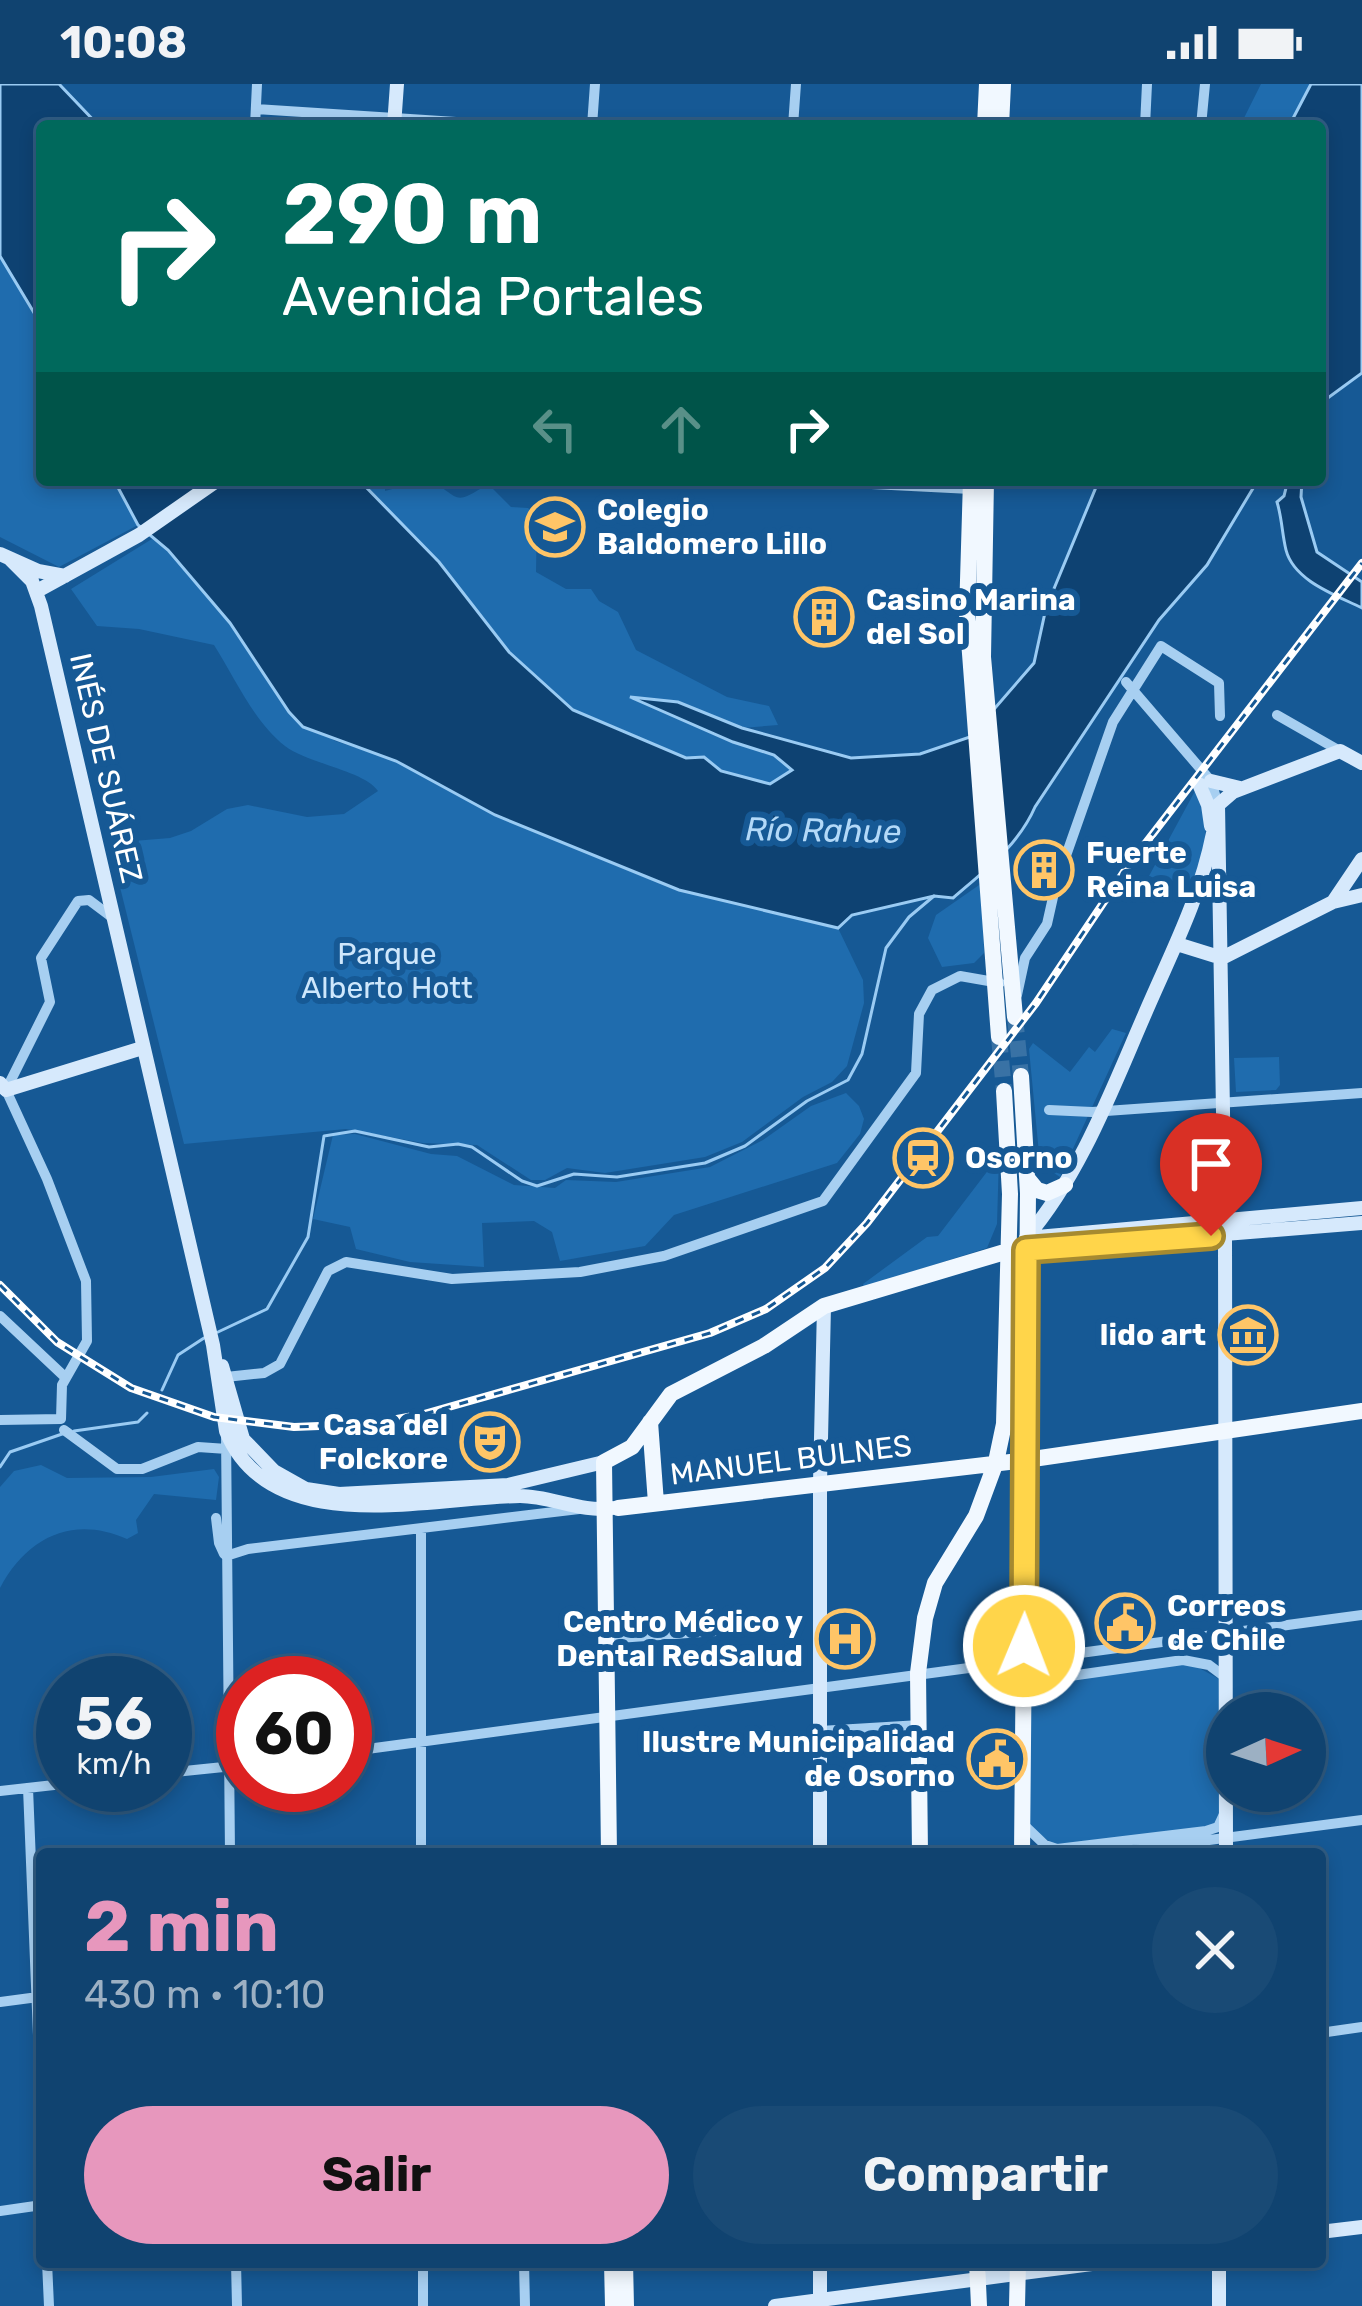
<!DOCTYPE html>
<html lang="es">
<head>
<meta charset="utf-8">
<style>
  body { margin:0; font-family:Rubik,sans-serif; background:#194a75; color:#f1f3f6; height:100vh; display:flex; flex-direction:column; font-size:45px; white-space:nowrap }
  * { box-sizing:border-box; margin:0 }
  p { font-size:39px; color:#9cb0c3 }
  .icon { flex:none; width:66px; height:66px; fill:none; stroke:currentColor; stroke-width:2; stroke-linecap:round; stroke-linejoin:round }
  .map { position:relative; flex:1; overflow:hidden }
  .details { position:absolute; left:36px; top:1764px; width:1290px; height:420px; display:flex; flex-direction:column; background:#104370; border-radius:12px; box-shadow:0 6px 18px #0003,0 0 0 3px #305c83 }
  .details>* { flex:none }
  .hud { position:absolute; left:36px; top:36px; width:1290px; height:366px; border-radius:12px; box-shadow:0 6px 18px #0003,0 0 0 3px #305c83; background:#00695c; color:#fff; overflow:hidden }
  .needle { width:78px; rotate:87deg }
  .buttons { position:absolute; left:1206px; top:1608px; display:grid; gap:24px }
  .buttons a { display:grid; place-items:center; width:120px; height:120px; border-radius:50%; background:#104370; box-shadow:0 6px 18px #0003,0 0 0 3px #305c83; font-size:60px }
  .speed { position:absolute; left:36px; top:1572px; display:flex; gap:24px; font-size:60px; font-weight:700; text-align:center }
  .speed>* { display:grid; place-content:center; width:156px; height:156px; border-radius:50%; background:#104370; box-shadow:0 6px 18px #0003,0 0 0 3px #305c83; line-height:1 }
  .speed small { font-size:30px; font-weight:400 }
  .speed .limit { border:18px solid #d22; background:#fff; color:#111 }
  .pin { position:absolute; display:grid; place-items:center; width:102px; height:102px; color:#fff; margin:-123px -51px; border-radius:50% 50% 50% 0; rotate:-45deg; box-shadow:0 0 12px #0007 }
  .pin .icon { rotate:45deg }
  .me { position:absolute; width:132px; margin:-66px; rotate:1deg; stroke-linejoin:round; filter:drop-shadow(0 0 9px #0008) }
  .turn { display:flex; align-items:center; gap:42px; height:252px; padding:0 48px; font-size:54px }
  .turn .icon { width:156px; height:156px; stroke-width:2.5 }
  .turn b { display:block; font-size:84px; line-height:102px }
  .lanes { display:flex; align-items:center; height:114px; padding:0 48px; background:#0003; justify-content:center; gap:60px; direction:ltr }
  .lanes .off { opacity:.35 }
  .round { display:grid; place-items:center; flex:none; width:126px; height:126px; border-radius:63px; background:#194a75 }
  .headline { display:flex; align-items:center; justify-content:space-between; height:204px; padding:0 48px }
  h1 { font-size:72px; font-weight:700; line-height:90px; color:#e797bd }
  .cta { display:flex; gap:24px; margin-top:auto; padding:24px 48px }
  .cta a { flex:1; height:138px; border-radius:72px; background:#e797bd; color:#111; font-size:48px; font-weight:700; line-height:138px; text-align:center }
  .cta a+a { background:#194a75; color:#f1f3f6 }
  .status { display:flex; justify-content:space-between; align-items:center; height:84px; padding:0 60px; background:#104370; direction:ltr }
  .status svg { height:33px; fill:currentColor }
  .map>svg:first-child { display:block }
  .green { fill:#1f6cae }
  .water { fill:#0e4272; stroke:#9acbf3; stroke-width:3 }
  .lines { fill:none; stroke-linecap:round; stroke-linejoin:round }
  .stream { stroke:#9acbf3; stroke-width:3 }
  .primary-tunnel { stroke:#3972a5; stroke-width:16; stroke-dasharray:16 8; stroke-linecap:butt }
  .street { stroke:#a7cff1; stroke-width:10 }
  .secondary { stroke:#d6e9fc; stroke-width:14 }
  .primary { stroke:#f1f8ff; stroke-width:16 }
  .rail-casing { stroke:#fff; stroke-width:8 }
  .rail { stroke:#165995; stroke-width:3; stroke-dasharray:9; stroke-linecap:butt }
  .route-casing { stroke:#a68a30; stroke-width:30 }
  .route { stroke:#ffd54a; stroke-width:21 }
  .labels { text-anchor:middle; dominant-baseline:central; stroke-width:12; stroke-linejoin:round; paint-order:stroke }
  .poi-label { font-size:30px; font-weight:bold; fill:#fff; stroke:#165995; text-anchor:start }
  .street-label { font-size:30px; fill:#fff; stroke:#165995 }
  .park-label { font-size:30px; fill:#cee7fc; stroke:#165995 }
  .water-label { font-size:33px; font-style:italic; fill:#b3d9f8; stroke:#165995 }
</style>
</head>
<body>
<div class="status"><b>10:08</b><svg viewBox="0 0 49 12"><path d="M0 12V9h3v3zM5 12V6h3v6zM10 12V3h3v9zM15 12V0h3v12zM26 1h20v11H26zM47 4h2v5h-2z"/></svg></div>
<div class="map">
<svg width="1362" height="2222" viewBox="0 0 1362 2222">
  <rect width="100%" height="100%" fill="#165995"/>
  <!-- green -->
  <path class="green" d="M1261,0h50l-22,42h-49z
    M0,172l42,70v154h72l24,45 -79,42 -59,-30z
    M359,396h26v11l41,-11c37,15 23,29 62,4l23,23 17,1 9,9 -1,55 30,17h25l8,12 19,11 18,38 91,47 42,9 9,19 -36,3 -64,-26 -42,-3 97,43 41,13 19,15 -23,14 -49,-13 -17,-14 -17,1 -114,-48 -64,-58 -70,-90z
    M152,455l16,11 63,73 58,89 46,29 61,20 99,54 183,75 160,38 25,52 1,23 -17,63 -15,16 -29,15 -61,45 -37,15 -100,16 -38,-5 -22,12h-14l-54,-35 -54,-2 -77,-14 -162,15 -75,-301 61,-5 21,-7 36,-22 21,-4 59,12 37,-3 34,-23c-13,-20 -69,-27 -93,-45 -31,-24 -50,-68 -71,-101l-75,-16 -42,-3 -26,-37z
    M1195,707c20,35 7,66 -1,103l-45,-18z
    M982,799l2,70 -10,10 -32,4 -14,-29 8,-23z
    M1112,945l14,4 -66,144 -20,-13 -11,-115 4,-6 37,29 19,-25 6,5z
    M1279,973l1,28 -4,5 -40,2 -2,-34z
    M846,1009l13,13 5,13 -4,15 -23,29 -163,52 -29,31 -85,15 -8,-29 -18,-11 -52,2 2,44 -74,-5 -54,-13 -6,-22 -37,-8 20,-84 22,-1 76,20 26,2 57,29 41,3 11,-8 50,2 94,-15 53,-27 48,-34z
    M999,1072l-2,68 -10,24 -123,39 -1,-3 64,-47 11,-1z
    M41,1381l26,13 84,-1 63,-8 5,8 -3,23 -62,-6 -18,26 2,13 -11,6c-54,-24 -100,-2 -127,49v-101l14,-16z
    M1190,1579l31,17 -1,140 -12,7 -153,19 -28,-22 1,-119 25,-23z"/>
  <!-- water -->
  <path class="water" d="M0,0h59l40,42h-57v200l-42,-70z
    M1311,0h51v289l-37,27 -5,9v-283h-31z
    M114,396h245l80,82 70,90 64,58 113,48 18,-1 17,14 49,13 22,-14 -18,-15 -41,-13 -103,-45 48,5 64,26 109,30 69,-4 50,-17 64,-74 12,-55 53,-128h159l-51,85 -48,55 -124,187c-17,39 -51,64 -82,91l-19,-2 -82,19 -14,13 -159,-38 -184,-75 -99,-54 -93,-34 -14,-15 -59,-89 -62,-73 -30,-25z
    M1288,396h14l-1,17 16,55 45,30v26c-26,-13 -68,-27 -76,-58 -4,-16 -4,-32 -9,-48l7,-6z"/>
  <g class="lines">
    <!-- stream -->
    <path class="stream" d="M218,1248l49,-23 41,-72 16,-101 31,-5 74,16 29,-3 14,3 50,34 15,5 37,-12 43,3 88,-14 40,-17 62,-45 41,-21 14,-26 24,-106 23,-31 25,-21
      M162,1306l16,-35 26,-17
      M74,1347l64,-9 9,-9
      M0,1383l10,-15 55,-19"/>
    <!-- primary-tunnel -->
    <path class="primary-tunnel" d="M1015,933l6,59
      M999,953l5,54"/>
    <!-- street -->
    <path class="street" d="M256,25l260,17
      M255,42l2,-42
      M592,42l3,-42
      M793,42l3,-42
      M1145,42l2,-42
      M1201,42l4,-42
      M792,396l179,9
      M1126,598l85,99 7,24
      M1277,631l63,36
      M1017,911l8,-37 22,-34 9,-40 57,-162 48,-76 58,37 1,33
      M1049,1026l43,2 270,-19
      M0,1232l66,62
      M226,1293l38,-4 16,-9 48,-93 18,-9 106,17 128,-7 84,-16 159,-55 93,-128 3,-59 13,-24 28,-14 40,7
      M0,1336l61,-1 1,-34 25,-44 -1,-60 -39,-102 -41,-89 44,-88 -9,-44 37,-57 11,-1 24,18
      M64,1346l53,39h25l56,-22 29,2
      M226,1350l4,420
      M216,1434l3,25 5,11
      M226,1472l22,-7 331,-40
      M618,1554l98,-7
      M1027,1615l7,-15 8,-4 141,-20 26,5 16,12
      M820,1647l100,-6
      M345,1668l1017,-137
      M165,1689l78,-8
      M28,1704l14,346
      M0,1707l63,-7
      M1022,1739l23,22 12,4 149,-18 12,-4 6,-13
      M421,1770v-324
      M1103,1770l259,-34
      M0,1918l38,-5
      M1320,1949l42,-6
      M0,2127l42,-6
      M47,2178l2,44
      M236,2178l1,44
      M423,2178v44
      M524,2178l1,44
      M500,2181l19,-3"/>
    <!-- secondary -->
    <path class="secondary" d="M394,42l3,-42
      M0,470l38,17 27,5
      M10,475l22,22 9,25 172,739 13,86c45,110 203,66 294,65 31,0 62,17 92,12
      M37,507l102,-56 79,-55
      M1211,697l29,7
      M1199,700l9,21 3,21
      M1218,721l7,430 1,619
      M1218,721l15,-13 107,-41 22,12
      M1333,818l29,-43
      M1177,860l45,14 111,-56 29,-7
      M0,999l6,7 133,-41
      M1026,1154c54,-63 85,-146 118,-222 26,-61 56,-117 69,-183
      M1026,1154l336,-30
      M1026,1166l336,-27
      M222,1282l21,73 31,32 32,18 33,5 169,-9 96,-23
      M820,1770v-371l4,-177
      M1320,2148l42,-5
      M820,2221v-43
      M775,2222l332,-44
      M1219,2222v-44"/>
    <!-- primary -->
    <path class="primary" d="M985,42l2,-42
      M1001,42l2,-42
      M971,396l-4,134 32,423
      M986,396l-3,177 32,360
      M1021,992l7,117 -6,661
      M1028,1095l9,11 10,3 18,-8
      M650,1338l6,81
      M618,1424l408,-48 336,-49
      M609,1770l-5,-392 28,-15 39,-53 93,-48 60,-40 184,-55 18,-1
      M920,1770l-2,-181 7,-55 10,-35 41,-67 20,-54 8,-38 6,-230 -6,-103
      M612,2178l1,44
      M625,2178l1,44
      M977,2178l2,44
      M1017,2222l1,-44"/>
    <defs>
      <path id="rail" d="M0,1201l57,57 74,46 83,29 80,10 76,-3 54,-10 286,-81 56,-24 59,-41 42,-45 169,-220 92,-137 234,-303"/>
    </defs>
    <!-- rail casing -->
    <use href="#rail" class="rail-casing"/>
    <!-- rail -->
    <use href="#rail" class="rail"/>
  </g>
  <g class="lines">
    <defs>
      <path id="route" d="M1024,1562l2,-396 185,-14"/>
    </defs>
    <!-- route casing -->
    <use href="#route" class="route-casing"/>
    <!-- route -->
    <use href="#route" class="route"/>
  </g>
  <!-- icons -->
  <defs>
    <symbol id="school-ring" viewBox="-11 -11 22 22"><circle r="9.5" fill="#165995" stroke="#ffc567" stroke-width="1.5"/><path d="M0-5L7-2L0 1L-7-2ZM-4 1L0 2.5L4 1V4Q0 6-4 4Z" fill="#ffc567"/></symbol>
    <symbol id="building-ring" viewBox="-11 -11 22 22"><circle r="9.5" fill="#165995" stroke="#ffc567" stroke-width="1.5"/><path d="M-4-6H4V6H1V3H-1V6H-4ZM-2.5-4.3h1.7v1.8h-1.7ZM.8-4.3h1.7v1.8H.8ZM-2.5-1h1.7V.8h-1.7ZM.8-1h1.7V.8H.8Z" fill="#ffc567"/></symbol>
    <symbol id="station-ring" viewBox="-11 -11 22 22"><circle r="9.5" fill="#165995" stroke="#ffc567" stroke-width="1.5"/><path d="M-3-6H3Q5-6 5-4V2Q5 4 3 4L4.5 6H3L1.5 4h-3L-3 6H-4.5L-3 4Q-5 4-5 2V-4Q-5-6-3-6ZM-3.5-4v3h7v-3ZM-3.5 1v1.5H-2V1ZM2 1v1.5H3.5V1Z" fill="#ffc567"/></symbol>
    <symbol id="museum-ring" viewBox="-11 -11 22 22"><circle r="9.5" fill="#165995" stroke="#ffc567" stroke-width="1.5"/><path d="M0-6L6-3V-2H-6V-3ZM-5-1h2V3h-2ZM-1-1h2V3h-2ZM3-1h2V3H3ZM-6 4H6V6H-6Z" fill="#ffc567"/></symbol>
    <symbol id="theatre-ring" viewBox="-11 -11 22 22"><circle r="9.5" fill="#165995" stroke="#ffc567" stroke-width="1.5"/><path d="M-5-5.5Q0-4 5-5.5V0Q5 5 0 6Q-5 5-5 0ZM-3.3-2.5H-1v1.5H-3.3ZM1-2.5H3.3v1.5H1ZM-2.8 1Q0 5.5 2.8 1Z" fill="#ffc567"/></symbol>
    <symbol id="civic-ring" viewBox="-11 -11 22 22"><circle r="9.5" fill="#165995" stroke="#ffc567" stroke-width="1.5"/><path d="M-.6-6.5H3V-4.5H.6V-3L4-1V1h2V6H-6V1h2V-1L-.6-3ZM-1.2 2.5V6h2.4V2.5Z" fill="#ffc567"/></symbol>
    <symbol id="hospital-ring" viewBox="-11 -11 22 22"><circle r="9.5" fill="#165995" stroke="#ffc567" stroke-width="1.5"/><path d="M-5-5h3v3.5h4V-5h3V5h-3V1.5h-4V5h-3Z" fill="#ffc567"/></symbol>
  </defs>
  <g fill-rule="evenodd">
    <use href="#school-ring" x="522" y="410" width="66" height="66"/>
    <use href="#building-ring" x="791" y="500" width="66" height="66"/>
    <use href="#building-ring" x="1011" y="753" width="66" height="66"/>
    <use href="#station-ring" x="890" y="1041" width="66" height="66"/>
    <use href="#museum-ring" x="1215" y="1218" width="66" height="66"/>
    <use href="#theatre-ring" x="457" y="1325" width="66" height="66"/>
    <use href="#civic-ring" x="1092" y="1506" width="66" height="66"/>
    <use href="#hospital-ring" x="812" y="1522" width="66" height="66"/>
    <use href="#civic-ring" x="964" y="1642" width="66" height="66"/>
  </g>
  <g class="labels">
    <!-- poi labels -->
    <g class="poi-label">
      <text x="597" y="426">Colegio<tspan x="597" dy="34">Baldomero Lillo</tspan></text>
      <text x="866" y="516">Casino Marina<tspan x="866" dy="34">del Sol</tspan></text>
      <text x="1086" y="769">Fuerte<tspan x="1086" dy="34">Reina Luisa</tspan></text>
      <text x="965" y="1074">Osorno</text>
      <text x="1206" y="1251" text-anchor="end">lido art</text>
      <text x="448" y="1341" text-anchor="end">Casa del<tspan x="448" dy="34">Folckore</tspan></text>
      <text x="1167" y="1522">Correos<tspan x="1167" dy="34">de Chile</tspan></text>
      <text x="803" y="1538" text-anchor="end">Centro Médico y<tspan x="803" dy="34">Dental RedSalud</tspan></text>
      <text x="955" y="1658" text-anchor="end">Ilustre Municipalidad<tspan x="955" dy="34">de Osorno</tspan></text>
    </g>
    <!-- street labels -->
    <g class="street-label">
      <text transform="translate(106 684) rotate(77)">INÉS DE SUÁREZ</text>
      <text transform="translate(791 1376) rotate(-7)">MANUEL BULNES</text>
    </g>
    <!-- park labels -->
    <g class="park-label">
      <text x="387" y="870">Parque<tspan x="387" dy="34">Alberto Hott</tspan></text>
    </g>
    <!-- water labels -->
    <g class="water-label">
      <text transform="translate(823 746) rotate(1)">Río Rahue</text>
    </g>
  </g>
</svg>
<div class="buttons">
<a><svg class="needle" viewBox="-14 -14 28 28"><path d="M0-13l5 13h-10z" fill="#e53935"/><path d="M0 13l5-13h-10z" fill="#9cb0c3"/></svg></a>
</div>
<div class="speed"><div>56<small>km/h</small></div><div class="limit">60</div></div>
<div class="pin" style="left:1211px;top:1152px;background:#d93025"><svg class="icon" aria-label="arrive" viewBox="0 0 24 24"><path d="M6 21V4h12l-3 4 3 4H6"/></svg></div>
<svg class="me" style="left:1024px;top:1562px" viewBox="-20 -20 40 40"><circle r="17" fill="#ffd54a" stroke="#fff" stroke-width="3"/><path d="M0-11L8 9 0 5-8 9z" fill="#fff"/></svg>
<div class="hud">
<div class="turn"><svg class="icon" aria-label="right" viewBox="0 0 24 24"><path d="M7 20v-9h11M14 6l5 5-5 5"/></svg><div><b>290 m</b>Avenida Portales</div></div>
<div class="lanes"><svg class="icon off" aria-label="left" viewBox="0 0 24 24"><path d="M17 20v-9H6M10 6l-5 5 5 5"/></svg><svg class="icon off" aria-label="ahead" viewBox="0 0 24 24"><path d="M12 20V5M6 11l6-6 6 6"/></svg><svg class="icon" aria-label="right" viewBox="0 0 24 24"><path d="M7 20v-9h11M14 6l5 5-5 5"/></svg></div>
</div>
<section class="details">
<div class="headline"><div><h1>2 min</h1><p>430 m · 10:10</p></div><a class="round"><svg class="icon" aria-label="close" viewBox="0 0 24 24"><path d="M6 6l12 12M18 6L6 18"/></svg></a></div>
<div class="cta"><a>Salir</a><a>Compartir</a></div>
</section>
</div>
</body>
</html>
